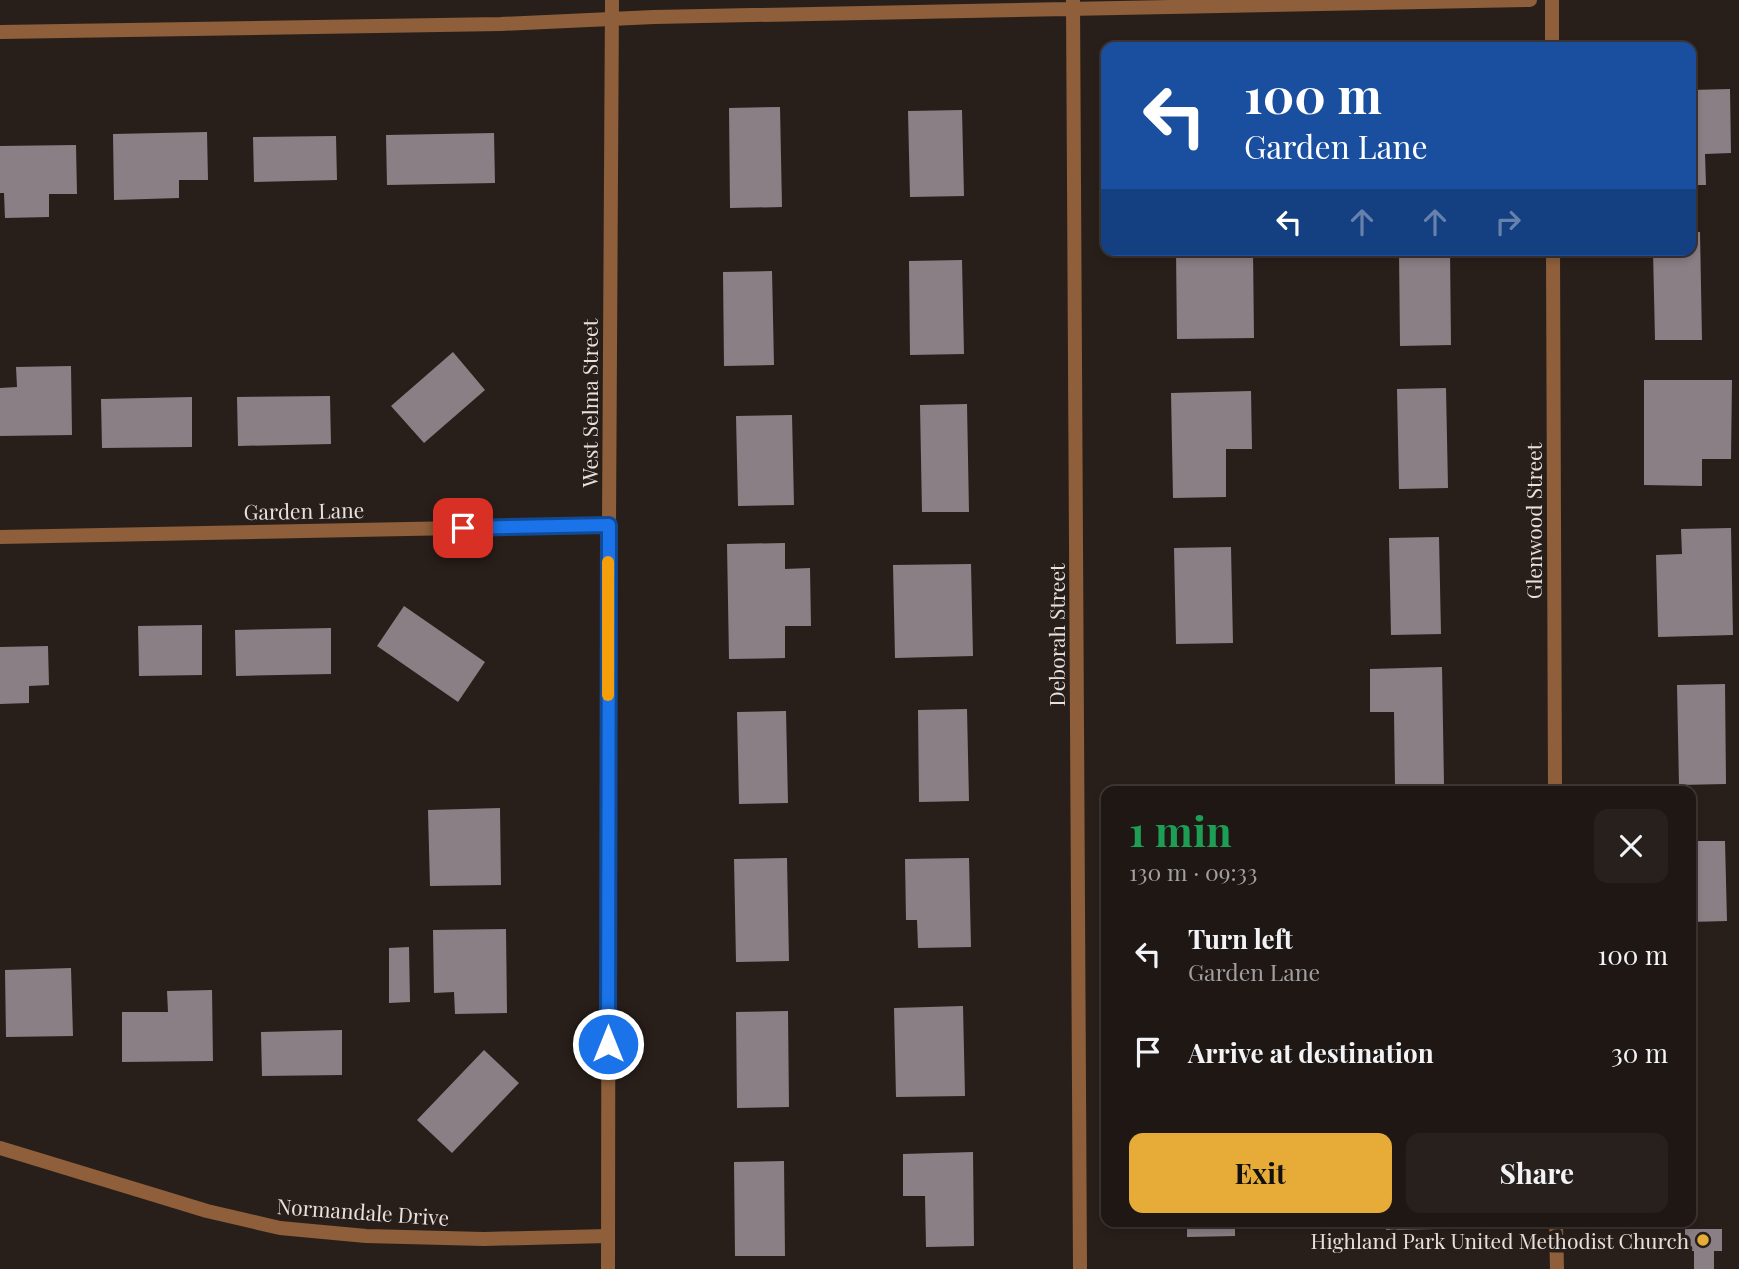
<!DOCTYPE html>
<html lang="en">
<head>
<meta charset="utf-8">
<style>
  body { margin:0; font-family:"Playfair Display",serif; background:#27201d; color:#f1f3f6; height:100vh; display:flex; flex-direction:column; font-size:26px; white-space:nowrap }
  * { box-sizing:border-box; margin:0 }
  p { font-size:23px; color:#a19fa0 }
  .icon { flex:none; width:38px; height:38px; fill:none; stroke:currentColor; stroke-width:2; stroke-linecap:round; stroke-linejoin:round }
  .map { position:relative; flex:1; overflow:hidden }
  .side { position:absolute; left:1101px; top:786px; width:595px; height:441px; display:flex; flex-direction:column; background:#1f1714; border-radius:14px; box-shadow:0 4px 10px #0003,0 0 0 2px #3c3634 }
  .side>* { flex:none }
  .guide { position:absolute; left:1101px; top:42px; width:595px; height:214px; border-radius:14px; box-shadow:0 4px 10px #0003,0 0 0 2px #3c3634; background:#1a4fa0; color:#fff; overflow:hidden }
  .pin { position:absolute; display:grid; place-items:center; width:60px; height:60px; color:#fff; margin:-30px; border-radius:14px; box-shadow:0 4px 10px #0006 }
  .me { position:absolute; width:77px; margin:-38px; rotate:0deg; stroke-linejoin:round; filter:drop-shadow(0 0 5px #0008) }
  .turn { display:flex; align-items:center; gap:24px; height:147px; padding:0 28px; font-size:32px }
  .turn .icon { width:91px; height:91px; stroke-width:2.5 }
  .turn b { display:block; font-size:49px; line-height:60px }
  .lanes { display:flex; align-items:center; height:66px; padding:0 28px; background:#0003; justify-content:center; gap:35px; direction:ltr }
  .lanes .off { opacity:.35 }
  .round { display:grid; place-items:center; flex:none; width:74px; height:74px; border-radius:14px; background:#27201d }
  .overview { display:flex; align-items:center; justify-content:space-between; height:119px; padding:0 28px }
  h1 { font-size:42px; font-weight:700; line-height:52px; color:#1e9e55 }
  .action { display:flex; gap:14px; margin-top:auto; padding:14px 28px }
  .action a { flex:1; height:80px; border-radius:14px; background:#e7ac37; color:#111; font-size:28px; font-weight:700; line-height:80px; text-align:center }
  .action a+a { background:#27201d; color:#f1f3f6 }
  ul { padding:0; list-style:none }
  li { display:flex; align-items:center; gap:21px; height:98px; padding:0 28px }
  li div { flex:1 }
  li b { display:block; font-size:26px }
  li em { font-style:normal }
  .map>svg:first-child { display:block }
  .building { fill:#8a7f85 }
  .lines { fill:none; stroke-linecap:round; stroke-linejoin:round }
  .minor { stroke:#8e5f3a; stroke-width:14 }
  .tertiary { stroke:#8e5f3a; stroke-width:14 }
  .route-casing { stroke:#114b97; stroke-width:18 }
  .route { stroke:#1a73e8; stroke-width:12 }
  .slow { stroke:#f59e0b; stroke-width:12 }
  .poi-dot { fill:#e7ac37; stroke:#291f1a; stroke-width:2.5 }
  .labels { text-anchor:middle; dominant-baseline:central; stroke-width:7; stroke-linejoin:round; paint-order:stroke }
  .street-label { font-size:21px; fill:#e7e0dd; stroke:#291f1a }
  .poi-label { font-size:21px; fill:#e7e0dd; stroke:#291f1a; text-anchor:end }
</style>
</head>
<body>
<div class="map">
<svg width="1739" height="1269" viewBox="0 0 1739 1269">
  <rect width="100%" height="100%" fill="#291f1a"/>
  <!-- building -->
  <path class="building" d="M1730,89l1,64 -26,1 1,31h-16v-95z
    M780,107l2,100 -52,1 -1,-100z
    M962,110l2,86 -54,1 -2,-86z
    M207,132l1,48h-29v18l-65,2 -1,-66z
    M494,133l1,50 -108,2 -1,-50z
    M336,136l1,44 -83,2 -1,-45z
    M76,145l1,49h-28v23l-44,1 -1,-25h-4v-47z
    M1690,232h10l2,108h-47l-2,-90h37z
    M1176,250h77l1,88 -77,1z
    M1399,250h51l1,95 -51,1z
    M962,260l2,94 -54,1 -1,-94z
    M772,271l2,94 -50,1 -1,-94z
    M453,352l32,38 -61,53 -33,-37z
    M71,366l1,69 -72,1v-48l17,-1 -1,-20z
    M1644,380h88l-1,79h-29v27l-58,-1z
    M1446,388l2,100 -49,1 -2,-100z
    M1251,391l1,58h-26v48l-53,1 -2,-105z
    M330,396l1,48 -93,2 -1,-49z
    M192,397v50l-90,1 -1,-49z
    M967,404l2,108h-47l-2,-107z
    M792,415l2,90 -56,1 -2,-90z
    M1731,528l2,107 -75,2 -2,-82 26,-1 -1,-25z
    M1439,537l2,97 -50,1 -2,-97z
    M785,543v26l25,-1 1,58h-26v32l-56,1 -2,-115z
    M1231,547l2,96 -57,1 -2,-96z
    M971,564l2,92 -78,2 -2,-93z
    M404,606l81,56 -27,40 -81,-56z
    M202,625v50l-63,1 -1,-50z
    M331,628v46l-95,2 -1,-46z
    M48,646l1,39 -20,1v17l-29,1v-57z
    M1442,667l2,118 -49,1 -1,-74h-24v-43z
    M1725,684l1,100 -47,1 -2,-100z
    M967,709l2,92 -50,1 -1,-92z
    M786,711l2,92 -49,1 -2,-92z
    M500,808l1,77 -71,1 -2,-76z
    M1690,841h35l2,80 -37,1z
    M787,858l2,103 -53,1 -2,-103z
    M969,858l2,89 -53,1 -1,-28h-11l-1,-61z
    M506,929l1,84 -52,1 -1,-22 -20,1 -1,-63z
    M409,947l1,55 -21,1v-55z
    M71,968l2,68 -67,1 -1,-67z
    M212,990l1,71 -91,1v-50h46l-1,-21z
    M963,1006l2,90 -69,1 -2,-89z
    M788,1011l1,96 -52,1 -1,-96z
    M342,1030v45l-80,1 -1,-44z
    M484,1050l35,33 -67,70 -35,-33z
    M973,1152l1,94 -48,1 -1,-51h-22v-42z
    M784,1161l1,95h-50l-1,-94z
    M1187,1222h48v14l-48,1z
    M1386,1222h51v7l-51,1z
    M1685,1229h37v22h-8v18h-20v-18h-9z"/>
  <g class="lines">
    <!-- minor -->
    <path class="minor" d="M1552,0v47
      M1073,1l7,1268
      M0,32l501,-8 153,-7 876,-17
      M1553,250l2,541
      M0,537l609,-12
      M0,1148l207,63 73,17 86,8 118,3 124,-3
      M1556,1222l1,47"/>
    <!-- tertiary -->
    <path class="tertiary" d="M608,1269l1,-744 3,-525"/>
  </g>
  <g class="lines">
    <defs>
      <path id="route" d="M463,528l146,-3 -1,519"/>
    </defs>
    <!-- route casing -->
    <use href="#route" class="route-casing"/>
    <!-- route -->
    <use href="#route" class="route"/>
    <!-- slow -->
    <path class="slow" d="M608,562v133"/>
  </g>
  <!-- markers -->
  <circle class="poi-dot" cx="1703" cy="1240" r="7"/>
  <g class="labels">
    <!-- street labels -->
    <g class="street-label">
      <text transform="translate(589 403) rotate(-90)">West Selma Street</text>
      <text transform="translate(304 510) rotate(-1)">Garden Lane</text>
      <text transform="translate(1533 521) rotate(-90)">Glenwood Street</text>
      <text transform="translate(1056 635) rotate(-90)">Deborah Street</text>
      <text transform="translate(363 1211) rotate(4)">Normandale Drive</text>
    </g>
    <!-- poi labels -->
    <g class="poi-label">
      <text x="1689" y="1240">Highland Park United Methodist Church</text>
    </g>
  </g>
</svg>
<div class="pin" style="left:463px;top:528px;background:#d93025"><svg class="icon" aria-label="arrive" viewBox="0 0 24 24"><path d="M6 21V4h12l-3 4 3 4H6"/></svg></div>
<svg class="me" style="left:608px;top:1044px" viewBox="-20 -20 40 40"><circle r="17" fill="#1a73e8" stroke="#fff" stroke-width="3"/><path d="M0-11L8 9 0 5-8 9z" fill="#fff"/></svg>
<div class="guide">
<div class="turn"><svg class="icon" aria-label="left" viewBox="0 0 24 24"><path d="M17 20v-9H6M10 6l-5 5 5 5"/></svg><div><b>100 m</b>Garden Lane</div></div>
<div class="lanes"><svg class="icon" aria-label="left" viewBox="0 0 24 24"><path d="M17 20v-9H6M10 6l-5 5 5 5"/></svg><svg class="icon off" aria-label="ahead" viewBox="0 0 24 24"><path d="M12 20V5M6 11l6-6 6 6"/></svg><svg class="icon off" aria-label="ahead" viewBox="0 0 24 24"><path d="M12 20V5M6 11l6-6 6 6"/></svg><svg class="icon off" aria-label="right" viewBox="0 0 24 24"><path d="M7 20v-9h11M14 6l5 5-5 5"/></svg></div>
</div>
<section class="side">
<div class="overview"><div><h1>1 min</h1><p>130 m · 09:33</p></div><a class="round"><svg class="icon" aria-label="close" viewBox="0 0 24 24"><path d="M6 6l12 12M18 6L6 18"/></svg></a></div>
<ul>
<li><svg class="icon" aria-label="left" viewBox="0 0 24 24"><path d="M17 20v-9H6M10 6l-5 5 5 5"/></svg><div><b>Turn left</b><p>Garden Lane</p></div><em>100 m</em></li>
<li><svg class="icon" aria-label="arrive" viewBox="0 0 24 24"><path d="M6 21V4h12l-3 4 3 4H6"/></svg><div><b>Arrive at destination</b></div><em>30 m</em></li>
</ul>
<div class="action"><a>Exit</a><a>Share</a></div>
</section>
</div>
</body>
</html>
